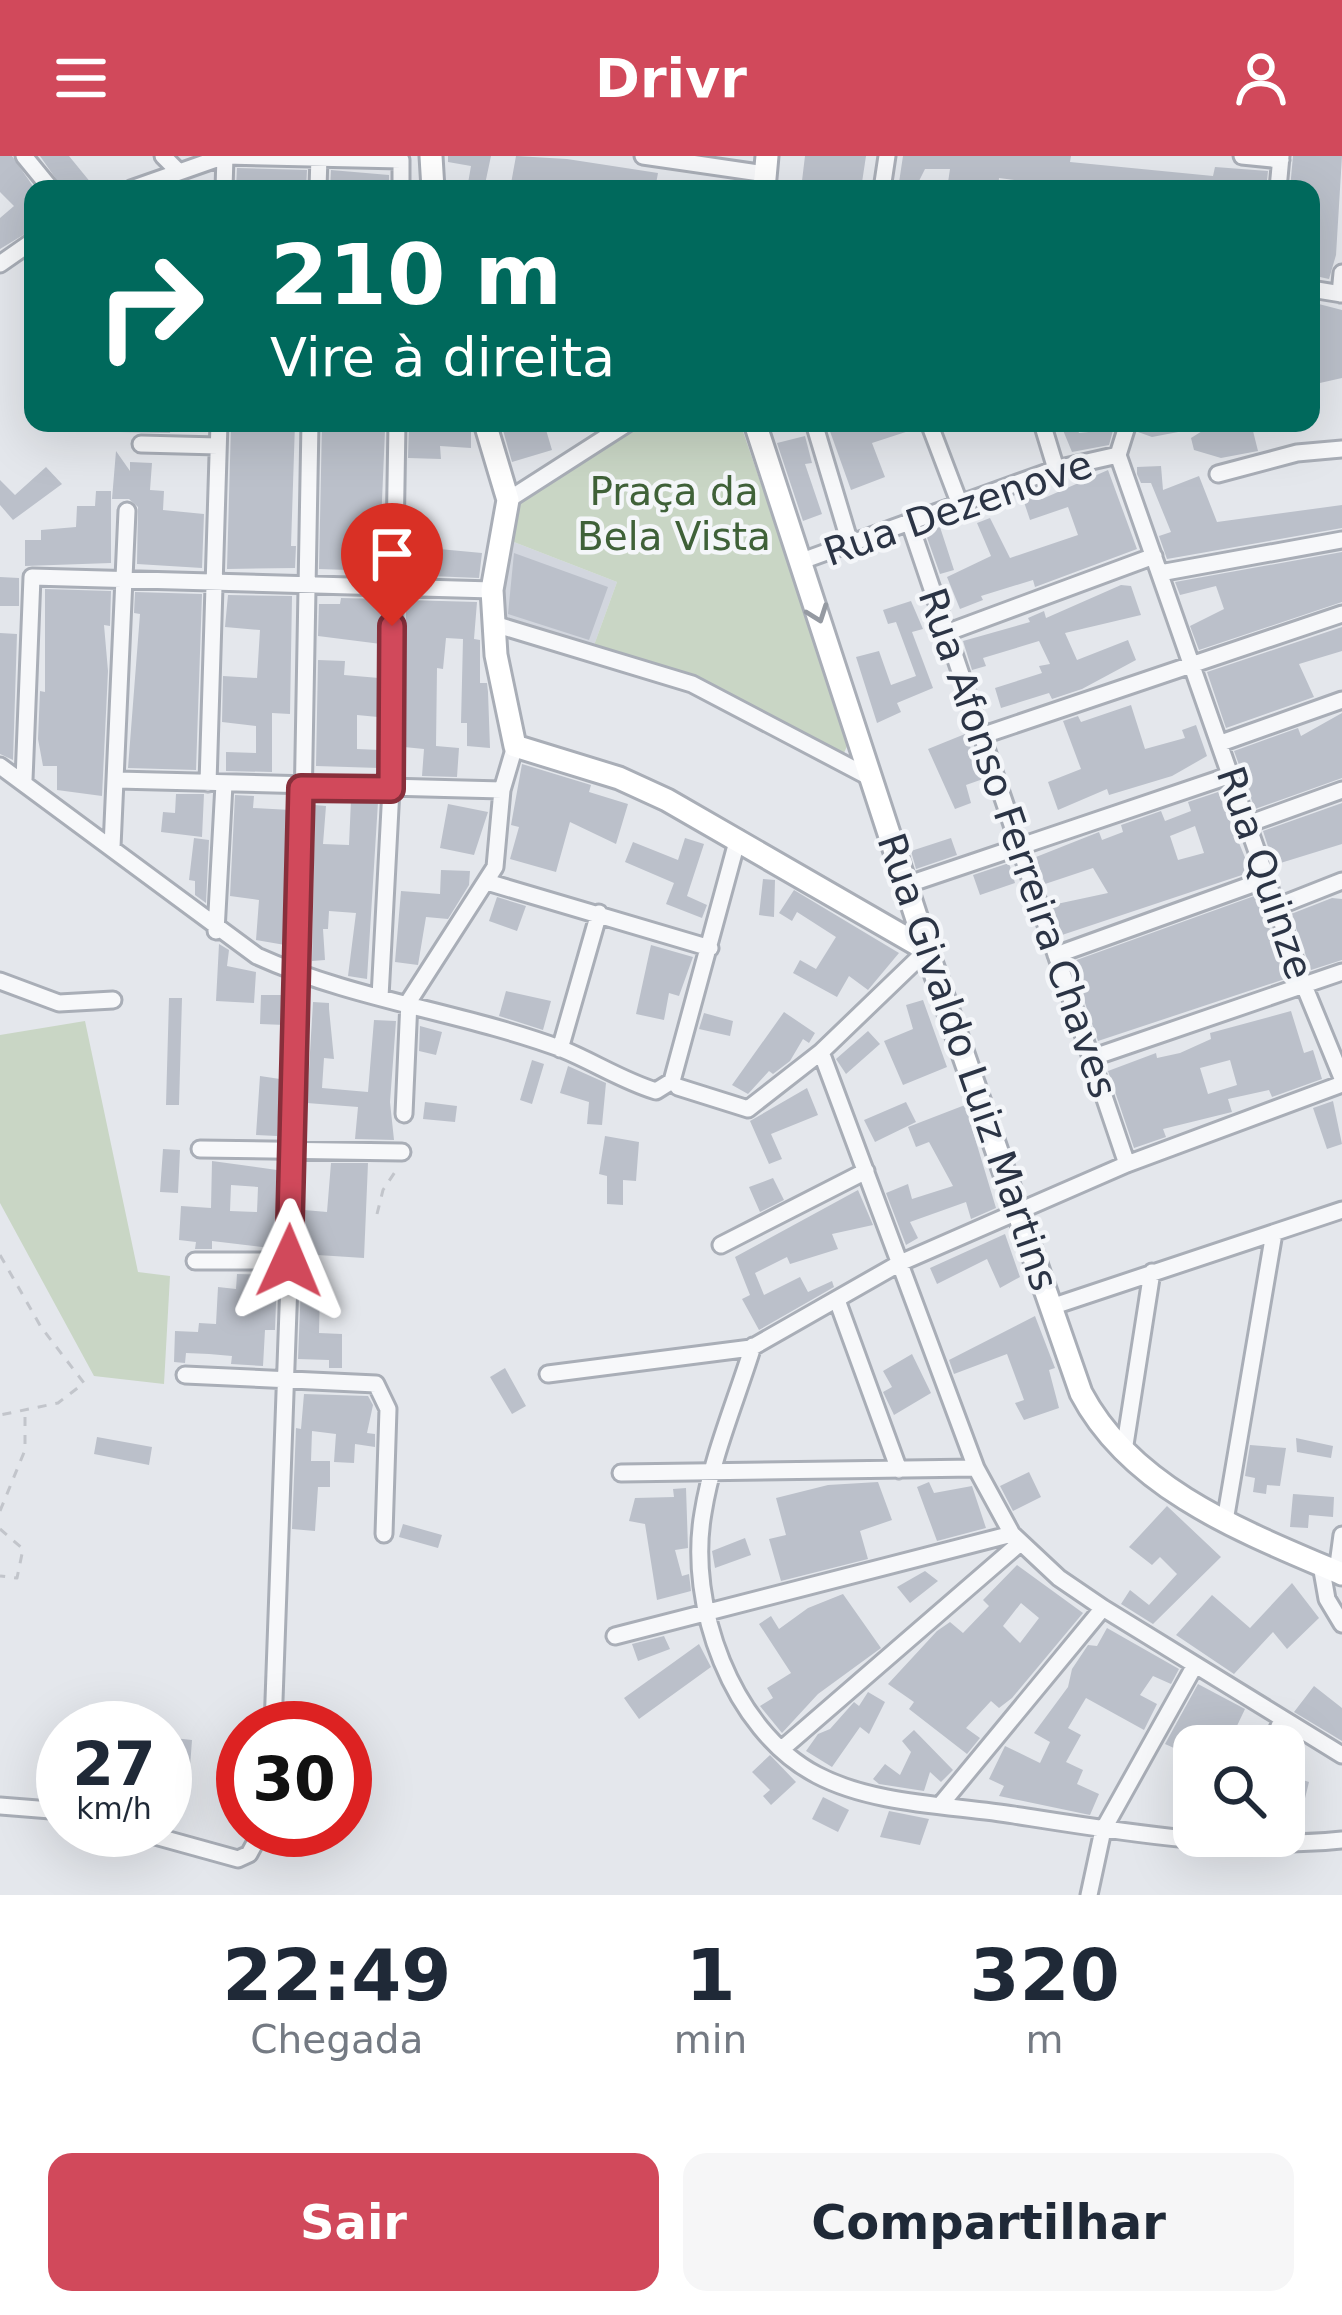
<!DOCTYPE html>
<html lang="pt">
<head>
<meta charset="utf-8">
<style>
  body { margin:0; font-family:"DejaVu Sans",sans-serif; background:#f6f6f7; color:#1f2937; height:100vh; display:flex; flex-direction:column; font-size:45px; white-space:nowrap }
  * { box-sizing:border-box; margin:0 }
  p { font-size:39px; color:#747a83 }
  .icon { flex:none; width:66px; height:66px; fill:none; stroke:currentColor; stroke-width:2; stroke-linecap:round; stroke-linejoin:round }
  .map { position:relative; height:1739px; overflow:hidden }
  .panel { display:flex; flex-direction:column; background:#fff; flex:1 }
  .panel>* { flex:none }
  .guide { position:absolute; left:24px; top:24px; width:1296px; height:252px; border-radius:24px; box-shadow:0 12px 48px #0002; background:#00695c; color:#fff; overflow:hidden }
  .controls { position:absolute; left:1173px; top:1569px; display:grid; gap:24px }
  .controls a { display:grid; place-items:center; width:132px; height:132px; border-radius:24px; background:#fff; box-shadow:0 12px 48px #0002; font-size:60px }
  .speed { position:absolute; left:36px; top:1545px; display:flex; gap:24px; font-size:60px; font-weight:700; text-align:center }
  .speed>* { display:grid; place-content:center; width:156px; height:156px; border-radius:50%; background:#fff; box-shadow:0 12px 48px #0002; line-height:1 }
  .speed small { font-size:30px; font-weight:400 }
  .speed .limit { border:18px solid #d22; background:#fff; color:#111 }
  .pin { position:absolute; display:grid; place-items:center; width:102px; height:102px; color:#fff; margin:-123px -51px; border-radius:50% 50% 50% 0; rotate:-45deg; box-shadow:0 0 12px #0007 }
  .pin .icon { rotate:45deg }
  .me { position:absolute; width:132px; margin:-66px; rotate:1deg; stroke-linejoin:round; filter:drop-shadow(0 0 9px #0008) }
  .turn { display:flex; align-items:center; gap:42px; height:252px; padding:0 48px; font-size:54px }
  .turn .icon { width:156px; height:156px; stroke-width:2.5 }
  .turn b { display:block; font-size:84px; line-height:102px }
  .eta { display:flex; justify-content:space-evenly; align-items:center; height:204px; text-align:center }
  .eta b { font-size:72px; font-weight:700; line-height:84px }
  .action { display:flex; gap:24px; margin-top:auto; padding:24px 48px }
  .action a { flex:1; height:138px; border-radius:24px; background:#d1495b; color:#fff; font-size:48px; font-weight:700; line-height:138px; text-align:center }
  .action a+a { background:#f6f6f7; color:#1f2937 }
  header { display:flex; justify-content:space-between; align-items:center; height:156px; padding:0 48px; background:#d1495b; color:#fff; font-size:54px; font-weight:700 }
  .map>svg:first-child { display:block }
  .built { fill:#d2d6de }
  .green { fill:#c9d6c5 }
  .building { fill:#bbc0ca; fill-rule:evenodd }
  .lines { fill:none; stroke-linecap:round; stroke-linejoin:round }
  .street-casing { stroke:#a9aeb7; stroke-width:21 }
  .secondary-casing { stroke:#a9aeb7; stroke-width:27 }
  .path { stroke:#c2c5cb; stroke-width:3; stroke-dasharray:9 9; stroke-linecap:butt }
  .street { stroke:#f7f8fa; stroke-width:15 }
  .secondary { stroke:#fff; stroke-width:21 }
  .oneway { stroke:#959aa2 }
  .route-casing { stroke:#882f3b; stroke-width:30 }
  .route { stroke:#d1495b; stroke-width:21 }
  .labels { text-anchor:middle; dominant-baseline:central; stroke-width:9; stroke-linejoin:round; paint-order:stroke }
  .park-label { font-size:39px; fill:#3f6138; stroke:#f4f6f9 }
  .street-label { font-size:39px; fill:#2b3445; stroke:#f4f6f9 }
</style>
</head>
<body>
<header><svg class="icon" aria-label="menu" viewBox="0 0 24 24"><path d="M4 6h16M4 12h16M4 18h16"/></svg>Drivr<svg class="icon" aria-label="person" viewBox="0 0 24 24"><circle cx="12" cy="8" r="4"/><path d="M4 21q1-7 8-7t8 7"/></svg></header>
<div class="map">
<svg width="1342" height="1739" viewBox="0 0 1342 1739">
  <rect width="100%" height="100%" fill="#e4e7ec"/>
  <!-- built -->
  <path class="built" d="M506,383l111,43 -24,66 -94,-30z"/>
  <!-- green -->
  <path class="green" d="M640,267h100l110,317 -7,15 -250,-107 24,-66 -111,-43 13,-38z
    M85,865l53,251 32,4 -6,108 -70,-8 -94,-173v-168z"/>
  <!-- building -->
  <path class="building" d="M0,0h12l23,33 -2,40 -33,20v-31l14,-12 -14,-14z
    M40,0h29l27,33h-33z
    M448,0h43l-7,33h-17l4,-23 -23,-4z
    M516,0l51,3 91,14 -3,16h-145z
    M805,0h61l-5,33h-60z
    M903,0h168l-1,6 143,14 2,-9 53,4 -2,18h-145l-53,-8 -1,6 -68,-9 -1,11h-51l3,-20h-25l-10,20h-17z
    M1293,0h49l-6,99 -7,24 -18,-4 6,-69 -6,-1v-16h-21z
    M237,12l70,2 -1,18 -70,1z
    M331,14l58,5v14h-59z
    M1311,146l31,8v68l-31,7z
    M120,267h51l-1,10 -50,-1z
    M268,267h27l-4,123h5l-1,22 -68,1 4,-144z
    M322,267l63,7 -6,141 -60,-2z
    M409,267l62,4v21l-31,-2 1,13 -33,-1z
    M501,267h43l8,27 -40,12z
    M827,267h90l1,5 -46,15 13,34 -34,13z
    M1060,267h15l4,10 19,-2 2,-8h15l-6,22 -37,7z
    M1140,267h53l1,6 -42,8 -14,-5z
    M1215,267h36l7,28 -37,7 -27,-8 -3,-12z
    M805,280l7,27 -7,1 17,50 -19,7 -26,-78z
    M116,295l14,20v-9l22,1 -2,27 14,1 -1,19 41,4 -2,54 -65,-4 1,-57 -9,-8h-17z
    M1161,310l2,24 36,-14 18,46 125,-17v23l-175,31 -8,-23 12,-4 -20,-49h-10l-4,-9v-7z
    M46,311l16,17 -49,36 -13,-15v-25l15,15z
    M1108,314l29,79 -102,38 -2,-7 -52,16 2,4 -23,9 -13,-32 44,-21 -14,-33 13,-5 20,40 68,-23 -10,-28 -38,13 -7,-21 16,-6 3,6z
    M96,335h15v72l-86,3v-26h16v-10l35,-3 1,-21h18z
    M940,371l14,43 -14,4 -15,-42z
    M407,390l75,7 -3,25 -73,-3z
    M1342,396v50l-143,48 -9,-24 34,-17 -8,-23 -36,9 -5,-13z
    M514,397l94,34 -19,53 -81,-26z
    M0,421l19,1v28h-19z
    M1121,429l10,1 10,29 -76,18 12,27 51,-20 8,20 -54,29 -30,10 -3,-6 -48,15 -6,-20 47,-15 -3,-7 11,-2 -11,-23 -56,17 3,8 -14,4 -9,-29 67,-19 -2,-4 16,-7 2,7z
    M45,433l66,2 -1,35 -6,-1 4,46 -6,125 -45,-6v-24h-14l-5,-27 2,-48 5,1z
    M135,436l67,2 -6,176 -68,-2 12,-154 -6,-1z
    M228,439l64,1 -2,118 -18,-1v59l-46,-1v-19l30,1v-27l-34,-4 1,-46 34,2 3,-48 -35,-3z
    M341,442l41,1 -1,45 -63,-8 1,-32h21z
    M406,444l71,2 -3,37 6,1v43h7l1,9 2,56 -23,-2v-23h-6l2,-84 -17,-1 -3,31 -6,-1 -1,78 23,2 -2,29 -35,-1 2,-27 -20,-2z
    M911,445l12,28 -11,3 21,56 -36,15 4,9 -24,11 -21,-66 23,-6 12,34 25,-9 -20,-54 -8,2 -5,-14z
    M1342,471v24l-43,13 15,33 -88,31 -19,-56z
    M0,477l17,1 -4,126 -13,-6z
    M318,504l27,1 -1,14 35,3 -1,39 -21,-2v34l23,1 -1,18 -63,-2z
    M1131,549l14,44 40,-11 -3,-8 14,-5 11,31 -35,20 -63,19 -2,-6 -49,21 -10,-28 33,-13 -18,-48 15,-5 3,6z
    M1342,557v65l-87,31 -21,-58 64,-23 3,8z
    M965,578l18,45 -17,6 5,18 -16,6 -27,-60z
    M522,608l69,21 -2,7 39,12 -12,40 -46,-22 -14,50 -46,-13 9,-32 -8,-2z
    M1218,636l33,80 -189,63 -10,-30 56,-12 -15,-25 -48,16 -9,-27 63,-25 3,8 21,-8 -2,-7 40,-14 4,10 26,-10 -3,-9zM1195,670l9,27 -26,7 -8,-24z
    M176,638h28l-2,43 -41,-5 2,-20 12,1z
    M235,639l19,1 -1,12 38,2 -6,135 -29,-5 3,-40 -29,-4z
    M351,644l27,2 -11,177 -19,-3 8,-63 -27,-2 -1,18h-5l2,31 -13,1 3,-156 11,1 -3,38 26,1z
    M1342,647v41l-68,21 -11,-34z
    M448,648l40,8 -14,43 -34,-7z
    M194,682l15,2 -3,63 -11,-8v-14l-6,-1z
    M685,682l19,6 -17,52 20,9 -5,13 -36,-14 8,-21 -49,-21 8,-20 45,18z
    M951,682l6,17 -41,14 -5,-18z
    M1009,707l6,20 -35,12 -7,-20z
    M441,714l29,1 -1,14 -21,34 -22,-2 -8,48 -23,-3 6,-71 39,3z
    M763,723l12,1 -1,37 -15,-2z
    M794,734l105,63 -31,37 -19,-14 -12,21 -44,-24 7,-13 16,9 20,-32 -39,-25 -5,9 -13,-8z
    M1257,739l31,83 -190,63 -27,-79z
    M497,741l29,9 -9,25 -28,-10z
    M1332,742l10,1v61l-31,10 -20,-56z
    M219,788l10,6 -2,16 29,6 -2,31 -38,-2z
    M651,789l42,12 -14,39 -10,-3 -5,27 -28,-6z
    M506,835l45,10 -8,29 -44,-14z
    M261,839h23l1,30 -25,-1z
    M169,842h13l-3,107h-13z
    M923,844l24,67 -44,18 -19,-44 29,-12 -7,-24z
    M313,846l16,1v6l5,50 -10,-1 -2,30 46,4 6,-72 22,1 -6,81 4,38 -39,-1 3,-32 -51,-4z
    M1291,855l13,42 9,-3 9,29 -50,18 -3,-7 -41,9 4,13 -69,17 3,8 -32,11 -26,-77 48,-18 1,5 23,-5 31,-14 -1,-6zM1230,904l7,25 -29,9 -8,-26z
    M784,856l31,21 -6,10 -6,-4 -13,22 -17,13 -4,-3 -21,23 -16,-9z
    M704,857l29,8 -3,15 -31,-7z
    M420,870l22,6 -6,23 -17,-4z
    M868,875l12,13 -34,30 -10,-15z
    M532,904l12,4 -12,40 -12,-4z
    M568,910l38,17 -4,42 -15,-1 2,-22 -29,-9z
    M260,920l20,3 -3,57 -21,-1z
    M807,932l11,27 -47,19 11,25 -13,5 -19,-43z
    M1333,945l9,43 -15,5 -14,-41z
    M425,946l32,4 -2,16 -32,-3z
    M906,946l10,20 -41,20 -11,-22z
    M965,949l31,103 -25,11 -5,-17 -56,20 8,16 -12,7 -20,-52 22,-9 4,15 41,-13 -24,-44 -13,5 -8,-20z
    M605,980l34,6 -3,39 -13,-1v25l-16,-1v-28l-8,-2z
    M163,993l17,1 -2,43 -18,-1z
    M212,1005l65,9 1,79 -66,-8v8h-17l1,-7 -17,-2 2,-34 30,2zM231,1029l27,2 -1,25 -27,-1z
    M331,1007h37l-4,95 -62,-4 2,-44 23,2z
    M773,1022l11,22 -24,12 -11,-25z
    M858,1034l15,35 -41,9 6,15 -48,15 -3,-7 -32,16 9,22 36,-18 8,15 24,-11 2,6 -75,43 -17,-31 8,-4 -15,-38z
    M1005,1078l15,43 -20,11 -13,-29 -50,25 -7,-16z
    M237,1118l40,1 -2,55h-10l-2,36 -32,-2 1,-8 -23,-2 -23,-1 -1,10 -11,-1 1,-31 23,1 1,-9 17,1 2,-37 18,2z
    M301,1129l19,1 -1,47 23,1v34h-13v-8l-31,-1z
    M1035,1160l20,52 -6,2 10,38 -35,12 -9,-17 9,-3 -17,-46 -53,20 -5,-14z
    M912,1198l19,39 -37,22 -11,-23 9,-5 -9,-16z
    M505,1212l21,38 -14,8 -22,-37z
    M304,1238l64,2 5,9 -6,28 8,1v13l-20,-3 -1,19 -20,-1 2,-28 -24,-3 -1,30h19v26h-12l-3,44 -23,-2 4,-101 5,1z
    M97,1281l55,10 -3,18 -55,-11z
    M1296,1282l37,8 -2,12 -34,-6z
    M1250,1289l36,3 -6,38 -13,-1 -1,9 -13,-2 2,-14 -10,-2z
    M1029,1316l12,25 -28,14 -13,-25z
    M878,1326l14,38 -32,11 8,28 -87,22 -12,-42 17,-4 -10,-37 52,-13z
    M929,1326l5,11 38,-7 14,42 -49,13 -20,-54z
    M686,1332l2,60 -13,2 7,26 7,-2 2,17 -34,9 -12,-76 -16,-3 6,-23 39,-1 -1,-8z
    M1293,1338l41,3 -1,20 -24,-2 -1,13 -18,-1z
    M1167,1350l54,51 -68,67 -32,-20 9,-14 19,15 28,-31 -17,-17 -8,8 -23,-18z
    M403,1368l39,11 -4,13 -39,-11z
    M745,1382l6,17 -36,13 -3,-17z
    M1017,1409l66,48 -71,85 -13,10 -8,-7 -25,27 14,10 -13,16 -58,-45 5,-7 -26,-18 49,-53 13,-9 13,11 26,-27 -6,-6zM1021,1447l18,15 -19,25 -17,-17z
    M925,1415l13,10 -28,22 -13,-16z
    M1292,1427l27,35 -32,31 -14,-17 -39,42 -58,-39 36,-40 38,33z
    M843,1438l38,54 -63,46 -36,39 -22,-27 13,-8 -6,-10 24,-15 -32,-49 12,-8 8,13 29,-21z
    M1107,1472l72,41 -8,15 -18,-8 -13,19 17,9 -13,26 -58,-32 -18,30 13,7 -15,27 17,8 -6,14 22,10 -9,21 -91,-19 5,-10 -15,-7 16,-33 35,17 10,-21 -16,-9 34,-46 4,-18 16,-24 9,1z
    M664,1480l6,13 -32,12 -6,-17z
    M699,1488l12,23 -72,52 -15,-21z
    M1198,1528l47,25 -10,21 24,16h-26l-25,-11 -5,11h-9v11l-29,-13z
    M1314,1530l28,22v33l-48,-29z
    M868,1536l17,10 -16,32 -9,-7 -28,40 -26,-16 12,-17 12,-5 24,-27 5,4z
    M914,1574l39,40 -12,12 -11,-10 -6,19 -45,-7 -6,-5 12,-15 15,11 11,-23 -9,-11z
    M165,1581l27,3 -2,27 -25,-2z
    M770,1599l26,27 -25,23 -8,-9 7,-6 -18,-18z
    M1284,1618l25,8 -12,49 -13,-2z
    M823,1641l26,13 -11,22 -26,-13z
    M889,1655l40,8 -9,26 -40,-8z"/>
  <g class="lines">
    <defs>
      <path id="street" d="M24,0l27,33
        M163,0l14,14
        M643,0l123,18
        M1242,0l39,4
        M131,33l94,-33 176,4v29
        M224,33l1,-33
        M318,33l1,-33
        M882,33l5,-33
        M1278,33l3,-33
        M0,108l33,-23
        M1311,133l31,5
        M1340,138l2,-21
        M814,267l36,120
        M929,267l30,79
        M1042,267l14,46
        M1128,267l-10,32 185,528 39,95
        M141,288l77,2
        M1218,318l79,-21 45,-4
        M508,344l120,-77
        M909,365l218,643
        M799,406l257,-93 62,-14
        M1160,417l182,-33
        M494,468l198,60 179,94
        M946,477l208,-77
        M981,580l361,-122
        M1221,587l121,-43
        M0,610l257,190c97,44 205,56 305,93 32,13 61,32 94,42l16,-10 66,-243
        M24,624l8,-203 460,13
        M117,624l385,10
        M208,627l11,-360
        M1248,668l94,-34
        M112,691l15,-336
        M487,726l223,66
        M906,729l325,-110
        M1276,751l66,-26
        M216,775l8,-147
        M1056,799l211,-76
        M0,825l59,22 54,-3
        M380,841l11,-208 6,-366
        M560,893l39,-136
        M821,896l155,416 36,66 47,44 44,30 239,147
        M1091,902l251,-86
        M678,931l70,22 73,-57 106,-102
        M404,958l5,-113 86,-134 7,-77 13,-44
        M200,993l202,3
        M721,1089l145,-74
        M195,1105h94
        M837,1144l62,170
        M1051,1151l291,-97
        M753,1190c-17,55 -41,110 -50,167 -16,91 28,217 114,262 57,30 135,30 197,40 108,17 218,36 328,25
        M548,1218l203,-26 149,-85 227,-99 215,-80
        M185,1219l191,9 12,25 -4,125
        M1124,1295l28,-179
        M621,1317l355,-5
        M1225,1365l49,-288
        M1321,1409l6,34 15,25
        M1337,1416l5,-37
        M615,1480l397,-102
        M273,1572l27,-753 10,-552
        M1271,1590l11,-27
        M783,1592l237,-205
        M942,1647l161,-195
        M0,1650l63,5
        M133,1674l105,29 11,-5 13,-24
        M1089,1739l14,-65 91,-163"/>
      <path id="secondary" d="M431,0l2,33
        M764,33l3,-33
        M485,267l23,77 -16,90 4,65 19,91 104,32 48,22 260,150
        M755,267l172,527 154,443c51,97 165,140 261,181"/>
    </defs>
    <!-- street casing -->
    <use href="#street" class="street-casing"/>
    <!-- secondary casing -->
    <use href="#secondary" class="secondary-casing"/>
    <!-- path -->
    <path class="path" d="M377,1058l6,-24 14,-21
      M0,1099l41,72 43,56 -26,20 -58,12
      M0,1355l25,-61v-37
      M0,1373l23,20 -6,29 -17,-2"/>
    <!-- street -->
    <use href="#street" class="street"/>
    <!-- secondary -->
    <use href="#secondary" class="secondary"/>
  </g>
  <!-- one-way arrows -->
  <defs><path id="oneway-chevron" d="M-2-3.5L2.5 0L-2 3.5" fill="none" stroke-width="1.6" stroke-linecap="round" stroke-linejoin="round" transform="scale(3)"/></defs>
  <use class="oneway" href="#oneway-chevron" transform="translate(818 458) rotate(70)"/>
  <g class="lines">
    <defs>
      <path id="route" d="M289,1105l12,-473 90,1 1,-163"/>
    </defs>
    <!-- route casing -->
    <use href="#route" class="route-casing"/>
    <!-- route -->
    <use href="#route" class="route"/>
  </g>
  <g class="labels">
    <!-- park labels -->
    <g class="park-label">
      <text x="674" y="335">Praça da<tspan x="674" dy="45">Bela Vista</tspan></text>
    </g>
    <!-- street labels -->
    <g class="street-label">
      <text transform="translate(958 352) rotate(-19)">Rua Dezenove</text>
      <text transform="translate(1018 687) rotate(71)">Rua Afonso Ferreira Chaves</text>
      <text transform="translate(1265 717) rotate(71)">Rua Quinze</text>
      <text transform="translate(968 906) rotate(71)">Rua Givaldo Luiz Martins</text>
    </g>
  </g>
</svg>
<div class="controls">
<a><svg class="icon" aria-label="search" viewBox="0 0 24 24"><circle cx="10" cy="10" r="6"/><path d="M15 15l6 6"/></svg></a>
</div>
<div class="speed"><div>27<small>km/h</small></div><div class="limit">30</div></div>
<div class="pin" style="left:392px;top:470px;background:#d93025"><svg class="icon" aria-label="arrive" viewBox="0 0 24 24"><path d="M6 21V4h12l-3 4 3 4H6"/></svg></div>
<svg class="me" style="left:289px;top:1105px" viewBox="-20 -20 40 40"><path d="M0-17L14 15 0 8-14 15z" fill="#d1495b" stroke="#fff" stroke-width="4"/></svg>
<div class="guide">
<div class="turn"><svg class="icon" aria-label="right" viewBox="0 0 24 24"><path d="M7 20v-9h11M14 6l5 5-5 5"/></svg><div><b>210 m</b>Vire à direita</div></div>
</div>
</div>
<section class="panel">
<div class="eta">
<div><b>22:49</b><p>Chegada</p></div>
<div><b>1</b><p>min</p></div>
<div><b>320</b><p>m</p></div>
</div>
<div class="action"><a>Sair</a><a>Compartilhar</a></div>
</section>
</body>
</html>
